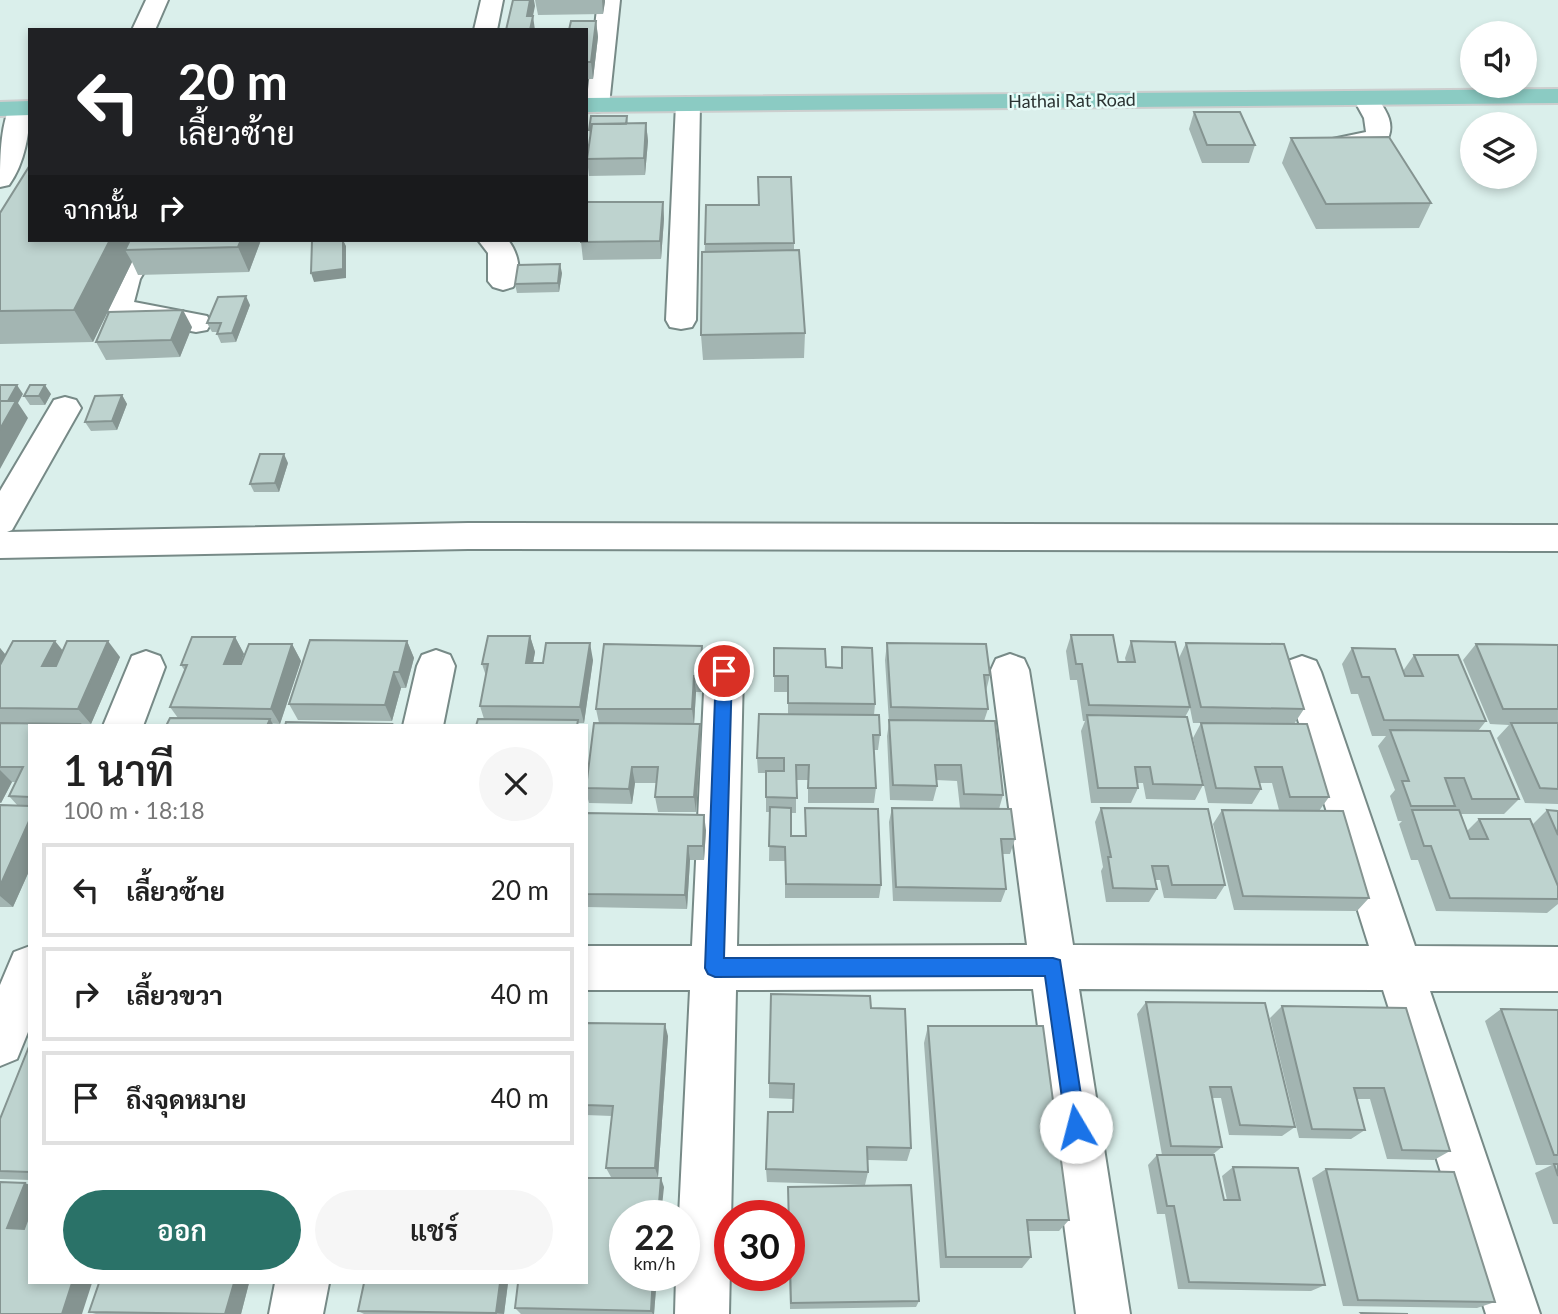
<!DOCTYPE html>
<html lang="th">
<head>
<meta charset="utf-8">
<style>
  body { margin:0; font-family:Lato,Sarabun,sans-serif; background:#f6f6f6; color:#222; height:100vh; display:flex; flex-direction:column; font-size:26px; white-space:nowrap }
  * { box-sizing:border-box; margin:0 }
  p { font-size:23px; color:#767676 }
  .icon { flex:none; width:38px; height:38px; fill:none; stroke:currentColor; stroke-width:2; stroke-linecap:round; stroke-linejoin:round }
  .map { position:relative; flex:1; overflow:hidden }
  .panel { position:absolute; left:28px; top:724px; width:560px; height:560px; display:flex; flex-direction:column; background:#fff; border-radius:0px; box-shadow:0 4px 10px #0003 }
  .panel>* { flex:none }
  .top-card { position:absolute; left:28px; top:28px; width:560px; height:214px; border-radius:0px; box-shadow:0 4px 10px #0003; background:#202124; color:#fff; overflow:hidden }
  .fabs { position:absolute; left:1460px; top:21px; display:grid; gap:14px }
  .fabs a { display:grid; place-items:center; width:77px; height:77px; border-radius:50%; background:#fff; box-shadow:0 4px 10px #0003; font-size:35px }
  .speed { position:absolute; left:609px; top:1200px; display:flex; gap:14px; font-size:35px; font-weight:700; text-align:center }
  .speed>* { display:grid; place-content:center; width:91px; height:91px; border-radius:50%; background:#fff; box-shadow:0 4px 10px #0003; line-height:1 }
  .speed small { font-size:18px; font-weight:400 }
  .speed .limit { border:10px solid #d22; background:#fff; color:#111 }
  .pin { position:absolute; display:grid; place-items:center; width:60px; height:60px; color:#fff; margin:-30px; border:4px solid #fff; border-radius:50%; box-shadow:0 2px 7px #0007 }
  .me { position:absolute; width:77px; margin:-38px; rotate:352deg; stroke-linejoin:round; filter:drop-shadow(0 0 5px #0008) }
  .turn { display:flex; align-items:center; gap:24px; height:147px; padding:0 35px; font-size:32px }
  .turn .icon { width:91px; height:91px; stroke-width:2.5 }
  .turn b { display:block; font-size:49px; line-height:60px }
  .then { display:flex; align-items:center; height:66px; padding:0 35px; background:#0003; gap:14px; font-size:26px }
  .round { display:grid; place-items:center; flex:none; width:74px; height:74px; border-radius:37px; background:#f6f6f6 }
  .summary { display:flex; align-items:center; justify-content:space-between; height:119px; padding:0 35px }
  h1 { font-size:42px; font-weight:600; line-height:52px }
  .cta { display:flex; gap:14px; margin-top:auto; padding:14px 35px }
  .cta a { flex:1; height:80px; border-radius:42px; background:#2a7268; color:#fff; font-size:28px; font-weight:600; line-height:80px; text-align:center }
  .cta a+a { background:#f6f6f6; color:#222 }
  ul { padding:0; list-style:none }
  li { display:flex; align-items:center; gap:21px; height:94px; margin:0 14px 10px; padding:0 21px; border:4px solid #e0e0e0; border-radius:0px }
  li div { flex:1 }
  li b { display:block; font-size:26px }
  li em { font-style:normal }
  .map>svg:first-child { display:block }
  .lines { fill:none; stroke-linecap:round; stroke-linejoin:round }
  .minor-casing { stroke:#778a87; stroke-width:4 }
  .major-casing { stroke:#cccece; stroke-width:4 }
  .minor { fill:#fff; fill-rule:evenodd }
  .major { fill:#8bcbc3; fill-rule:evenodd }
  .wall { fill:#a3b5b2 }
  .shaded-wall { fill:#859491 }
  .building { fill:#bed3cf; stroke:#859491; stroke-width:2 }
  .route { fill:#1a73e8; stroke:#114b97; stroke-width:2 }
  .labels { text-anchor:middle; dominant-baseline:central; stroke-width:5; stroke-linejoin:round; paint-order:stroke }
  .far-street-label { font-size:18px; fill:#2b3332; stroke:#e7fcf8 }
</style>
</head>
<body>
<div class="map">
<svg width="1558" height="1314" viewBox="0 0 1558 1314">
  <rect width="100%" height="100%" fill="#daefeb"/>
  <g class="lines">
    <defs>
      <path id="minor" d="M146,0h22l-13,30h-23z
        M481,0h22l-6,30h-23z
        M598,0h22l-11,105 -3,5 -9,2 -11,-5z
        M1365,91l9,2c11,16 24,32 11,50l-58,12 -9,-3 -4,-5 4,-5 48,-10 -2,-14 -11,-20 3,-5z
        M688,97l9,2 3,5 -4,216 -4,7 -11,2 -11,-2 -4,-7 10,-216 3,-5z
        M20,102l10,3c0,26 -5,58 -21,80l-9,2c0,-26 0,-61 11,-83z
        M135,240h28l-23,39 -6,23 73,14 4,7 -4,7 -11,2 -85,-16 -8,-16 7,-21z
        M478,240h30c10,13 15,32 5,47l-10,3 -10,-3 -5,-6v-28z
        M65,397l11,3 5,8 -69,122 -5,2 461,-9 1090,2v26l-1090,-2 -468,9v-67l54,-91z
        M436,650l14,5 5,11 -12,60h-40l14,-60 5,-11z
        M146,651l14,5 5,11 -22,59h-40l29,-70z
        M1010,654l14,5 5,11 44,275 296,1 -86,-274 5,-11 14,-5 14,5 5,11 94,274 143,1v44h-128l110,323h-54l-103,-324 -304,-1 51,325h-54l-43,-325 -297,1 -7,324h-54l1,-38h8v-60h-5l11,-226h-104v-44h106l13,-275 5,-11 14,-5 14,5 5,11 -6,275 290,-1 -36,-275 5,-11z
        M30,946v81l-13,32 -17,7v-81l14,-33z
        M275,1283h54l-6,31h-54z"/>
      <path id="major" d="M1558,89v14l-972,9v-14z
        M30,101v14l-30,1v-14z"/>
    </defs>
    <!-- minor casing -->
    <use href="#minor" class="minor-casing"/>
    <!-- major casing -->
    <use href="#major" class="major-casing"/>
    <!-- minor -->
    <use href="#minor" class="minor"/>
    <!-- major -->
    <use href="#major" class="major"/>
  </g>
  <!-- wall -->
  <path class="wall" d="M535,0h70l-2,14 -65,1z
    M596,21l2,16 -5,42h-7v-49z
    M1194,112l61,33 -6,18h-47l-13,-34z
    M627,116l1,8 18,-1 2,18 -3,34 -56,1 -2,-17 3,-22 -1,-7z
    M1291,138l140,65 -12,25 -103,1 -34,-66z
    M663,202l1,17 -3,40 -78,1 -2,-18z
    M0,213l30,27h231l-12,32 -111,3 -6,-13 -39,80 -93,2z
    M794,243v7l11,83 -1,25 -101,2 -2,-25 4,-91z
    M562,273l-3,19 -42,1 -2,-9z
    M250,305l-14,37 -15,1 -4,-9v-2h-5l-5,-9z
    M192,327l-12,30 -74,3 -10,-18z
    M51,394l-6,11h-15l-6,-9z
    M122,395l5,9 -10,26 -26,1 -6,-9z
    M288,463l-9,29h-25l-4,-8z
    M1071,635l47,27h8l-1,-4 6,-17 48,17 7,-15 118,66 -10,15 35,73 -10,14 50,87 -12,13 -123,-1 -21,-86 9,-14h57l-7,-27h-12l1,6 -9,15 -44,-1 -15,-65 8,-15h-8l-3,-15 -5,9 18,68 -8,15 -49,-1 -3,-16h-6l1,5 -7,15h-40l-10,-72 4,-10h-2l-6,-41h-7l-4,-29z
    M530,636l5,16 -2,11 60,-3 -9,63h-6l1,3h-103l8,-7 -4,-13 6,-30 -4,-12z
    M235,637l9,17 -4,10 52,-20 9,17 -21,63 -102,-6 -8,-11 15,-36 -4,-6z
    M407,641l7,17 -8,30h-5l-9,33 -94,-1 -9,-16z
    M887,643l103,32 -4,16 2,18 -4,12 19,74 -4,14 16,30 -5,15h-8l4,35 -5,13 -108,-1 -4,-79 3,-14h68l-3,-27 -21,-1 1,6 -4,15 -43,-1 -3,-64 2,-13 -4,-63z
    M1476,644l82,1v159l-33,-1 -28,-65 12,-13 -19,-1 -27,-64z
    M842,647l33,57 -1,11 6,20 -2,15h-4l2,38 -2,15h-66v-23h-12v33h-5v23h14v-28l76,77 -2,13h-94v-37h-16l1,-49h-4v-39h-8l-1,-15 31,-44v-22h-14v-44l52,19 15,1z
    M0,648l5,7 58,-4 57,6 -29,67h-10l2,2h-53v143l-17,38h-13v-102l18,1 -9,-10 7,-14h-4l-11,21h-1z
    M1352,648l51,23 11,-16 72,66 -8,10 41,68 -15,15h-43l6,17 12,-12 53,6 15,-15 11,1v93l-11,9 -111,-2 -18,-51h-7l-12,-36 3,-3h-4l-8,-25 5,-6 -17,-44 8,-10h-14l-14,-42h-7l-9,-30z
    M703,662l-1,30h-6l-2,32 7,16 -5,72h-38l-3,-15 2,-14h-22l-3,21 -43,-1 -3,-12v-8l13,-60 -3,-14z
    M1101,808l124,77 -9,14 -52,-1 -4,-18h-5l2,9 -8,13h-43l-5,-31 2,-4 -8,-45z
    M586,813l120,17 -2,30h-14l-3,49 -101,-2z
    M1146,1002l149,125 -13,9 -53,-1 -8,-37h-9l10,49 -10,8 12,45h3l-5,-24 11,-9 92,118 -14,6 -133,-2 -13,-75h-8l-9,-49 9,-10h5l-25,-141z
    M1282,1006l124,2 44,143 -16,9 -47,-1 -17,-60h-13l8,31 -14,9 -52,-1 -29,-120z
    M871,1008l40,140 -4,13 -39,-1v12l-3,13 -98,-3 -1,-13 27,-57v-13l-24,-1v-15z
    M1501,1009l57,1v214h-5l-18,-51 17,-8h-16l-51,-144z
    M586,1023l82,13 -10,141h-47l-5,-9 6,-52 -26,-1z
    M928,1026l141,194 -10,11h-31l3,26 -9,11h-82l-16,-225z
    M30,1044v136l-30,-1v-60z
    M1326,1169l169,133 -18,6 -134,-2 -31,-128z
    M664,1187l-39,89h32l-3,38h-133l-6,-6z
    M789,1268l130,33 -3,6 -126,2z
    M99,1283h150l-8,31h-145l-7,-2z
    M364,1283h144l-4,31h-140l-6,-3z"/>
  <!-- shaded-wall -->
  <path class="shaded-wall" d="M530,0h4l1,6 -2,10 2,14h-5l-3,-14z
    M602,0h3v2l-2,12z
    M596,21l2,16 -5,42 -2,-17z
    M646,123l2,18 -3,34 -1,-17z
    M663,202l1,17 -3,40 -1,-18z
    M110,240h33l-18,10 7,12 -39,80 -19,-32z
    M241,240h20l-12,32 -11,-25z
    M343,240l3,6v32l-32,4 -3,-9z
    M560,264l2,9 -3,19 -1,-9z
    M246,296l4,9 -14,37 -4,-9z
    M183,310l9,17 -12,30 -9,-17z
    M17,385l6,9 -5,9 10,15 -28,51v-40l6,-25z
    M45,385l6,9 -6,11 -6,-9z
    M122,395l5,9 -10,26 -5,-9z
    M284,454l4,9 -9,29 -4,-9z
    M530,636l5,16 -5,27 -4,-16z
    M235,637l9,17 -10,26 -10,-16z
    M55,641l13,16 -12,25 -14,-16z
    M108,641l12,16 -29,67 -13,-15z
    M407,641l7,17 -8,30 -7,-16z
    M590,643l3,17 -9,63 -4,-16z
    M292,644l9,17 -21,63 -9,-15z
    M702,646l1,16 -1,30 -2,-16z
    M0,648l11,13 -11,21z
    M394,672l7,16 -9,33 -7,-16z
    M694,676l2,16 -2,33 -2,-16z
    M270,719l4,7h-7z
    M700,724l1,16 -5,72 -2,-15z
    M632,767l3,16 -3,21 -3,-15z
    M0,770l12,12 -11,21 -1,-1z
    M704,815l2,15 -2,30 -1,-14z
    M30,819v50l-17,38 -13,-11v-10z
    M688,846l2,14 -3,49 -2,-14z
    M665,1024l3,12 -10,141 -3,-9z
    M661,1178l3,9 -3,29h-3z
    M25,1183l5,2v42l-4,9 -19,-8z
    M653,1276h4l-3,38h-1l-2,-3z
    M72,1283h20l-10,31h-20z
    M234,1283h15l-8,31h-16z
    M500,1283h8l-4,31 -8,-1z"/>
  <!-- building -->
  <path class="building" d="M513,0h17l-3,16h6l-3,14h-24z
    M571,21h25l-5,41h-5v-32h-17z
    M1194,112h46l15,33h-48z
    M591,116h36l-1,8h-34l-1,6h-2z
    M646,123l-2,35 -57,1 5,-35z
    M1389,137l42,66 -105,1 -35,-66z
    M30,165v75h80l-36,70 -74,1v-98z
    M758,177h33l3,66 -89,1 1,-39h53z
    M587,202h76l-3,39 -79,1v-2h5z
    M130,240h111l-3,7 -113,3z
    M322,240h21v29l-32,4 1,-32z
    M799,250l6,83 -104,2 1,-83z
    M560,264l-2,19 -43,1 3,-19z
    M246,296l-14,37 -15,1 4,-11h-14l11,-26z
    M183,310l-12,30 -75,2 13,-30z
    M0,385h17l-9,16h-8z
    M30,385h15l-6,11h-15z
    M122,395l-10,26 -27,1 10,-26z
    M0,401h16l-16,28z
    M260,454h24l-9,29 -25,1z
    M1071,635h42l5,27h17l-4,-21 44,1 15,65 -101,-2 -7,-41h-6z
    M488,636h42l-4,27h17l3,-20h44l-10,64 -100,-1 8,-42h-6z
    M192,637h43l-11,27h17l8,-20h43l-21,65 -101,-2 17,-42h-6z
    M310,640l97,1 -8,31h-5l-9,33 -96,-1z
    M13,641h42l-13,25h14l11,-25h41l-30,68 -78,-1v-43z
    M887,643l99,1 4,31h-6l4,34 -97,-2z
    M1186,643l98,1 20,65 -103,-2z
    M604,644l98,2 -2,30h-6l-2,33h-96z
    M1476,644l82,1v64h-55z
    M842,647l30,1 3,56 -87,-1v-27h-14v-28l51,1 1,18 16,1z
    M1352,648l43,1 10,27h18l-9,-21h44l28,66 -102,-1 -15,-43h-7z
    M759,714l120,1 1,20h-7l3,53h-68l1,-23h-13l1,33 -31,-1v-26h18v-13h-27z
    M1087,715l100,2 16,68 -50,-1 -3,-17h-15l3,21h-40z
    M170,718l100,1 -3,7h-101z
    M478,719l100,1 -1,6h-101z
    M889,720l106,1 8,74 -39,-1 -3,-29h-26l2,21 -44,-1z
    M286,722l106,2 -1,2h-106z
    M0,723l80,1 -1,2h-49v71l-21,-1 14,-29h-23z
    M594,723l106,1 -6,73h-39l3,-30h-26l-3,22 -43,-1z
    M1201,723l106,1 22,73h-39l-8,-30h-27l6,22 -45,-1z
    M1511,723h47v66l-18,-1z
    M1390,730l100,1 29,68h-47l-8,-21h-19l10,28h-44l-9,-25h7z
    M0,805l30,1v13l-30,67z
    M770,807l21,1v28h15l-1,-28 73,1 3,76 -95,-1 -1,-37 -16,-1z
    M892,808l119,1 4,30h-14l5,50 -110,-2z
    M1101,808l107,1 17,76h-53l-4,-19h-16l5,23 -44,-1 -5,-31h3z
    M1222,810l121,1 26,87 -126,-2z
    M1412,810h47l11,29h18l-9,-20h51l28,67v13l-108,-1 -19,-52h-7z
    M1547,810l11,1v24z
    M586,813l118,2 -1,31h-15l-3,49 -99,-1z
    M771,994l99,2 1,12 34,1 6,139 -44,-1 1,25 -102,-3 2,-57h25l1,-28 -25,-1z
    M1146,1002l119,1 30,124 -55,-2 -9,-38h-21l12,60 -51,-1z
    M1282,1006l124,2 44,143 -48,-1 -18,-62h-30l11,42 -53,-1z
    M1501,1009l57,1v145h-4z
    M586,1023l79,1 -10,144h-49l7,-62 -27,-1z
    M928,1026h115l26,194h-42l4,37h-85z
    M30,1044v128l-30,-1v-52z
    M1157,1155h57l10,45h16l-7,-33 65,1 27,117 -136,-3 -15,-76h-7z
    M1554,1164h4v12z
    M1326,1169l128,3 41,130 -137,-2z
    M586,1178h75l-3,38h-33v60h28l-2,35 -136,-3 3,-25h68z
    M0,1182l25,1 -18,45 17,1 6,-16v70h42l-10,31h-62z
    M911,1185l8,116 -128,2 -3,-116z
    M99,1283h135l-9,31 -136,-2z
    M364,1283h136l-4,30 -138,-2z
    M1361,1313l47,1h-46z"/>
  <!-- route -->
  <path class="route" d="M724,664l8,7 -8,287h329l7,2 26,167 -3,7 -7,3 -7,-3 -3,-7 -21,-151 -330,1 -7,-3 -3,-6 11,-297z"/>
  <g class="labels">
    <!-- far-street labels -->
    <g class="far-street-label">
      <text transform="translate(1072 100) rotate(-1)">Hathai Rat Road</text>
    </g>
  </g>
</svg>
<div class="fabs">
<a><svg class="icon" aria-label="sound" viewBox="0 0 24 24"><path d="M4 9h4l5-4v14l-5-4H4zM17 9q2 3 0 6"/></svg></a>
<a><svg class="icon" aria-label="layers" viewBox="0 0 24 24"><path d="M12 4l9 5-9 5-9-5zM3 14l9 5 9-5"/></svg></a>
</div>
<div class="speed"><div>22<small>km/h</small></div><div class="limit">30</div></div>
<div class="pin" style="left:724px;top:671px;background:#d93025"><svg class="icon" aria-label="arrive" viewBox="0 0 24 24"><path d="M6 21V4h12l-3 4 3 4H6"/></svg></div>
<svg class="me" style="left:1076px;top:1127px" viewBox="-20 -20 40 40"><circle r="19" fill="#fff"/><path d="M0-13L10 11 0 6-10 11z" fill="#1a73e8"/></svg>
<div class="top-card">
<div class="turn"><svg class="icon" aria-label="left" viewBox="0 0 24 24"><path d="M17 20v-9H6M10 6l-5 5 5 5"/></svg><div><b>20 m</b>เลี้ยวซ้าย</div></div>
<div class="then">จากนั้น<svg class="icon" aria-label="right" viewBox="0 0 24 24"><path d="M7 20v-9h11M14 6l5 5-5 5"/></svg></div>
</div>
<section class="panel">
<div class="summary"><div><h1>1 นาที</h1><p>100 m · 18:18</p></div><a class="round"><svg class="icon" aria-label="close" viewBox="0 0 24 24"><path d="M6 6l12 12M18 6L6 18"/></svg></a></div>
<ul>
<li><svg class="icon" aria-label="left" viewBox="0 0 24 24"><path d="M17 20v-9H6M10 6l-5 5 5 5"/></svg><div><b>เลี้ยวซ้าย</b></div><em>20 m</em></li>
<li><svg class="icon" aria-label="right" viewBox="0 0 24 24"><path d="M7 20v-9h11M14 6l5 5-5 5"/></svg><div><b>เลี้ยวขวา</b></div><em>40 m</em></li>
<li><svg class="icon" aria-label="arrive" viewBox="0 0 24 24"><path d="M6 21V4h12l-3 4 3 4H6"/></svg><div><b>ถึงจุดหมาย</b></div><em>40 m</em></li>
</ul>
<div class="cta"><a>ออก</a><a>แชร์</a></div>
</section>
</div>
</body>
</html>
